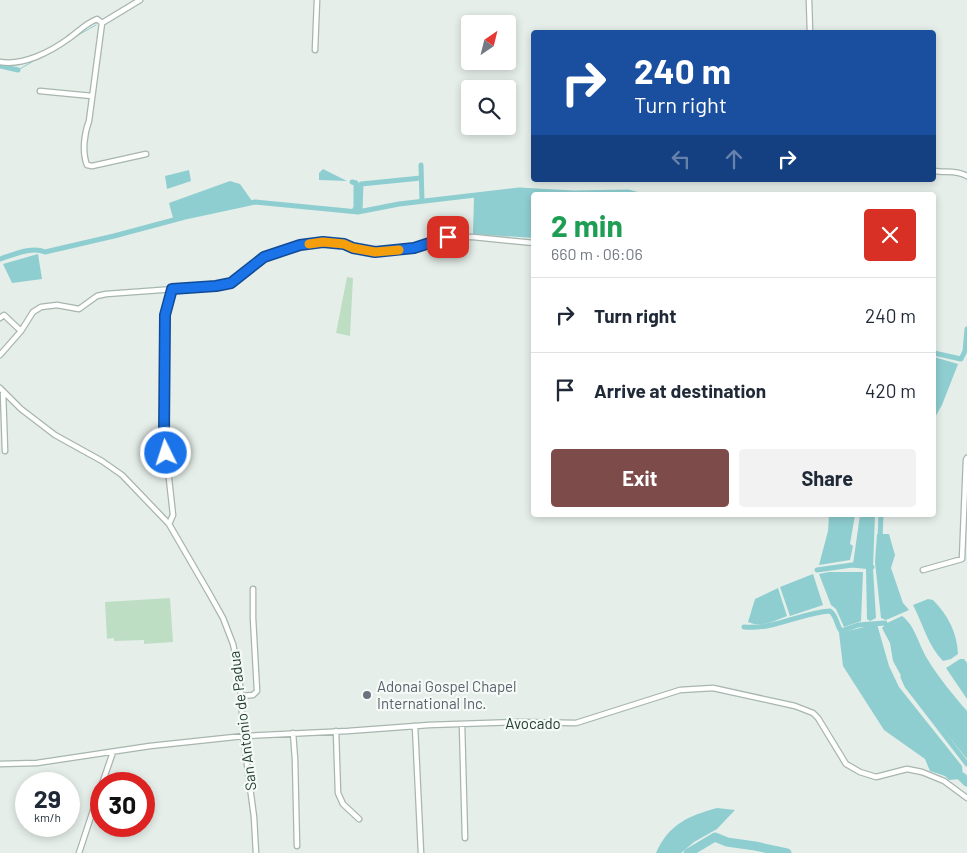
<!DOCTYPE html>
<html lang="en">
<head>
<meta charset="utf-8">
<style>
  body { margin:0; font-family:Barlow,sans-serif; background:#f2f2f3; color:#1f2937; height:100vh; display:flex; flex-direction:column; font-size:19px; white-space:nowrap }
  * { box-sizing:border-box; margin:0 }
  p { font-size:16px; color:#747a83 }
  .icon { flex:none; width:28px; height:28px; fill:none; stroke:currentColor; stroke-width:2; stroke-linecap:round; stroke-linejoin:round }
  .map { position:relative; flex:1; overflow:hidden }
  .side { position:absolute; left:531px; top:192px; width:405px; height:325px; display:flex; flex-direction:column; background:#fff; border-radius:5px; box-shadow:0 2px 8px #0003 }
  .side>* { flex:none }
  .banner { position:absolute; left:531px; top:30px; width:405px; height:152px; border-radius:5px; box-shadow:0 2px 8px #0003; background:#1a4fa0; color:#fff; overflow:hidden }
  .needle { width:32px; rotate:35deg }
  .buttons { position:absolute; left:461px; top:15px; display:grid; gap:10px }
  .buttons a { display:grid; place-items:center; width:55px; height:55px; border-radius:5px; background:#fff; box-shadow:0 2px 8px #0003; font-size:25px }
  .speed { position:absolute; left:15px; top:772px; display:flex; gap:10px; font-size:25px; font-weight:700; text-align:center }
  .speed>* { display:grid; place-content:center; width:65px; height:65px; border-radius:50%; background:#fff; box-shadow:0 2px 8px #0003; line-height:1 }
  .speed small { font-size:12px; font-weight:400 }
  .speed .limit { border:8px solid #d22; background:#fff; color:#111 }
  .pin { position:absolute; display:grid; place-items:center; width:42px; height:42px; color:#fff; margin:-21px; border-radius:10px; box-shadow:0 2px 8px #0006 }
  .me { position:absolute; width:55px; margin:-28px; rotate:356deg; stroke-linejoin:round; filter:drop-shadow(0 0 4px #0008) }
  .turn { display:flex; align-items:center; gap:18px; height:105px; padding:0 20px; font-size:22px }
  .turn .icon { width:65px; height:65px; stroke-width:2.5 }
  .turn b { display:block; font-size:35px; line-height:42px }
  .lanes { display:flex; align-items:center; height:48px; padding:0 20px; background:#0003; justify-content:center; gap:25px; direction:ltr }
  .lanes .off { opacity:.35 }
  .round { display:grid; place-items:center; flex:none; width:52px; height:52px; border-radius:5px; background:#f2f2f3 }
  .headline { display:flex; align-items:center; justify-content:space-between; height:85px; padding:0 20px }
  h1 { font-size:30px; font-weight:700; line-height:38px; color:#1e9e55 }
  .button { display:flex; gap:10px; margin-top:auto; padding:10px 20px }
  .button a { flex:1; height:58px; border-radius:5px; background:#7c4b4a; color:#fff; font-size:20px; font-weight:700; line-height:58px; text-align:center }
  .button a+a { background:#f2f2f3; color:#1f2937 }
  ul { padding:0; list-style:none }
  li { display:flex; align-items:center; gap:15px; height:75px; padding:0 20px; border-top:1px solid #e0e1e3 }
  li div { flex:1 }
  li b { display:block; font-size:19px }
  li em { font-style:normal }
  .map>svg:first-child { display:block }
  .green { fill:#bedec3 }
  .water { fill:#8eced1 }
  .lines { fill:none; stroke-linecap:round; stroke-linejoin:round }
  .stream { stroke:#8eced1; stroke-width:1 }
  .canal { stroke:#8eced1; stroke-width:5 }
  .river { stroke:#8eced1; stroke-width:9 }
  .minor-casing { stroke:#a7b6af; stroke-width:7 }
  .minor { stroke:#fff; stroke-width:4.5 }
  .route-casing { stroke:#114b97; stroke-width:12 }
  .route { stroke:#1a73e8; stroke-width:9 }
  .slow { stroke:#f59e0b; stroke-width:9 }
  .worship-dot { fill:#6b7280; stroke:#f5faf7; stroke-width:2 }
  .labels { text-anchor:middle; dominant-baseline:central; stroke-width:4.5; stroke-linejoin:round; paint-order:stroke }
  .worship-label { font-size:15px; fill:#5b616d; stroke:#f5faf7; text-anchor:start }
  .street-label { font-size:15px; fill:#243f35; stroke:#f5faf7 }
</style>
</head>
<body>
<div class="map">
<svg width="967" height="853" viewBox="0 0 967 853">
  <rect width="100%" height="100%" fill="#e5eee9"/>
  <!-- green -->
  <path class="green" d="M347,277l6,1 -3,58 -14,-3z
    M170,598l3,44 -29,2v-4l-30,1v-3l-7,1 -2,-37z"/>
  <!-- water -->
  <path class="water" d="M323,169l24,12 -28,-1v-7z
    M189,170l2,11 -24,8 -2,-13z
    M230,181l10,3 12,17 -79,17 -4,-15z
    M515,192h19l21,3h-21v43l-61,-4 1,-38z
    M38,254l4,25 -30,4 -9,-19z
    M934,357l24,7 -16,41 -8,14z
    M829,515h26l-5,29 3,2 -3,14 -31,5 9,-34z
    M860,515h15l-2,51 -20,-2z
    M877,534h12l6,21 -4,13 12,35 6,7 -23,10 -5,-2 -6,-56z
    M866,569h7l3,49 -6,3 -3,-2z
    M829,572h34l-2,49 -17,6 -8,-18 -5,-4 -12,-31z
    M813,574l10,31 -33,11 -10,-29z
    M778,588l9,28c-13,5 -26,12 -39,6l7,-23z
    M928,599l5,1c15,15 24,32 25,54l-7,5 -8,2c-15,-15 -20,-37 -30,-56z
    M902,616c13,9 17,30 26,44 11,18 25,35 39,51v48l-63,-78 -11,-20 -3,-18 -8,-15 5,-5z
    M877,624l12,42 10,21 63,79 1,10 -2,3 -12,1 -4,-4 -15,-5 -5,-12 -41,-29 -41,-64 -4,-33z
    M960,659h4l3,4v36l-21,-31z
    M717,808l18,2 -18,19 -23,13 -13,11h-25c13,-29 32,-37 61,-45z"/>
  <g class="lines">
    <!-- stream -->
    <path class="stream" d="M71,39l25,-14
      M18,70l19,-11"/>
    <!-- canal -->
    <path class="canal" d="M0,66l18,4
      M421,165l1,36
      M352,182l4,1v24l-2,4
      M360,211l1,-27 60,-6
      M0,259c13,-4 32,-13 45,-7l69,-16 71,-19 70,-15 103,10 41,-8 120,-14 55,3 54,-1 11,3
      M934,353l27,6 4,-8 2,-22
      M880,539l1,-24
      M817,570l35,-5 20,2
      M744,627c30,3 56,-14 86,-16 7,5 6,13 11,20l17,-6 27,-2
      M903,677l4,9 60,78"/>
    <!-- river -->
    <path class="river" d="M962,777l5,5
      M688,853l27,-16 12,5 28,4 32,7"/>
    <defs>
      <path id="minor" d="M809,0l1,32
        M102,23l-13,98c-5,13 -7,31 -2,44l5,1 54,-12
        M315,50l2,-50
        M0,62c23,4 50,-10 68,-23 10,-7 18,-16 29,-20l5,4 38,-23
        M40,91l52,5
        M934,171c12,2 22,-1 33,5
        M0,318l4,-3 17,16
        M0,355l21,-24 12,-19 8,-5 16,-2 22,4 18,-13 9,-2 110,-8 15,-3 33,-26 36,-12 23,-3 20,2 10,4 22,4 39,-4 33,-11h26l61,6
        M0,388l21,21 34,26 47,26 20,14 47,49 40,69 14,25 10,26 6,28 5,70 10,75 2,36
        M3,391l2,60
        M169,524l4,-9 -9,-82 1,-118 7,-26
        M923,570l39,-11 4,-99 1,-2
        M242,696l11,-1 4,-4 -4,-73v-29
        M462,724l3,114
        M415,726l6,127
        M336,731l2,62 5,11 16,15
        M293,733l2,26 2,87
        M0,764l37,-1 113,-17 94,-10 104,-5 81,-6 89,-3 58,1 104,-33 33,-2 82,18 18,7 5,5 28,46 14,8 16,5 31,-8 15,3 22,9 23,17
        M102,784l11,-32
        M79,853l22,-67"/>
    </defs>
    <!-- minor casing -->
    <use href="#minor" class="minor-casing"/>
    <!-- minor -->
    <use href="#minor" class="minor"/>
  </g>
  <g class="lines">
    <defs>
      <path id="route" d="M166,453l-2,-20 1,-118 7,-26 44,-3 15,-3 33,-26 36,-12 23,-3 10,1 11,1 9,4 22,4 39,-4 34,-11"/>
    </defs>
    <!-- route casing -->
    <use href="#route" class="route-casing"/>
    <!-- route -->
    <use href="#route" class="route"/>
    <!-- slow -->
    <path class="slow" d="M309,244l14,-2 21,2 9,4 22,4 24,-2"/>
  </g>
  <!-- markers -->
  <circle class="worship-dot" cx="367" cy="695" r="5"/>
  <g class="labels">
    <!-- worship labels -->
    <g class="worship-label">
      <text x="377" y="686">Adonai Gospel Chapel<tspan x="377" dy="17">International Inc.</tspan></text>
    </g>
    <!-- street labels -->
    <g class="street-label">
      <text transform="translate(242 721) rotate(-97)">San Antonio de Padua</text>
      <text x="533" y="723">Avocado</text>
    </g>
  </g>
</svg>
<div class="buttons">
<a><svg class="needle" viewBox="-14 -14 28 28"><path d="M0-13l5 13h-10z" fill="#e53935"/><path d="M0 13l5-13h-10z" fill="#747a83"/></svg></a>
<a><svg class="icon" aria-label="search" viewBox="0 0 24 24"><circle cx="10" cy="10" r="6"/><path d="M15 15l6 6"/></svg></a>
</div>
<div class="speed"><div>29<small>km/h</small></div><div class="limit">30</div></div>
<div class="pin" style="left:448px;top:237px;background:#d93025"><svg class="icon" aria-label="arrive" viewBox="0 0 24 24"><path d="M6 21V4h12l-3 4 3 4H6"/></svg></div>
<svg class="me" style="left:166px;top:453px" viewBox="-20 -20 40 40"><circle r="17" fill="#1a73e8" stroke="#fff" stroke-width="3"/><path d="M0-11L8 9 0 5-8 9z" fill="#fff"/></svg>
<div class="banner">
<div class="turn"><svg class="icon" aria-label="right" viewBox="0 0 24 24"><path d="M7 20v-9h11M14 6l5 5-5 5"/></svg><div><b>240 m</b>Turn right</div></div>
<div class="lanes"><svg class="icon off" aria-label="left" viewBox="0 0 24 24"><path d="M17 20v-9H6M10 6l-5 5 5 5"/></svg><svg class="icon off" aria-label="ahead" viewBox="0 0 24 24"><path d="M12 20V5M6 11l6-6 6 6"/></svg><svg class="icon" aria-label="right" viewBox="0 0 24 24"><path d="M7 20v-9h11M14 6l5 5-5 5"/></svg></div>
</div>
<section class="side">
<div class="headline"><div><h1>2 min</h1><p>660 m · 06:06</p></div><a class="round" style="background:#d93025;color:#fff"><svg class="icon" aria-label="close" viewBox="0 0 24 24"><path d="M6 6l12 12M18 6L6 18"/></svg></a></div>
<ul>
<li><svg class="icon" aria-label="right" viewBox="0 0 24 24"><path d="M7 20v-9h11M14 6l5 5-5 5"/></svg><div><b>Turn right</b></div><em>240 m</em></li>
<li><svg class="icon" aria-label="arrive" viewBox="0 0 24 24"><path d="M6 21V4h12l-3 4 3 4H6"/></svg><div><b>Arrive at destination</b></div><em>420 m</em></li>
</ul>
<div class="button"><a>Exit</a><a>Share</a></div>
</section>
</div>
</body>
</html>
